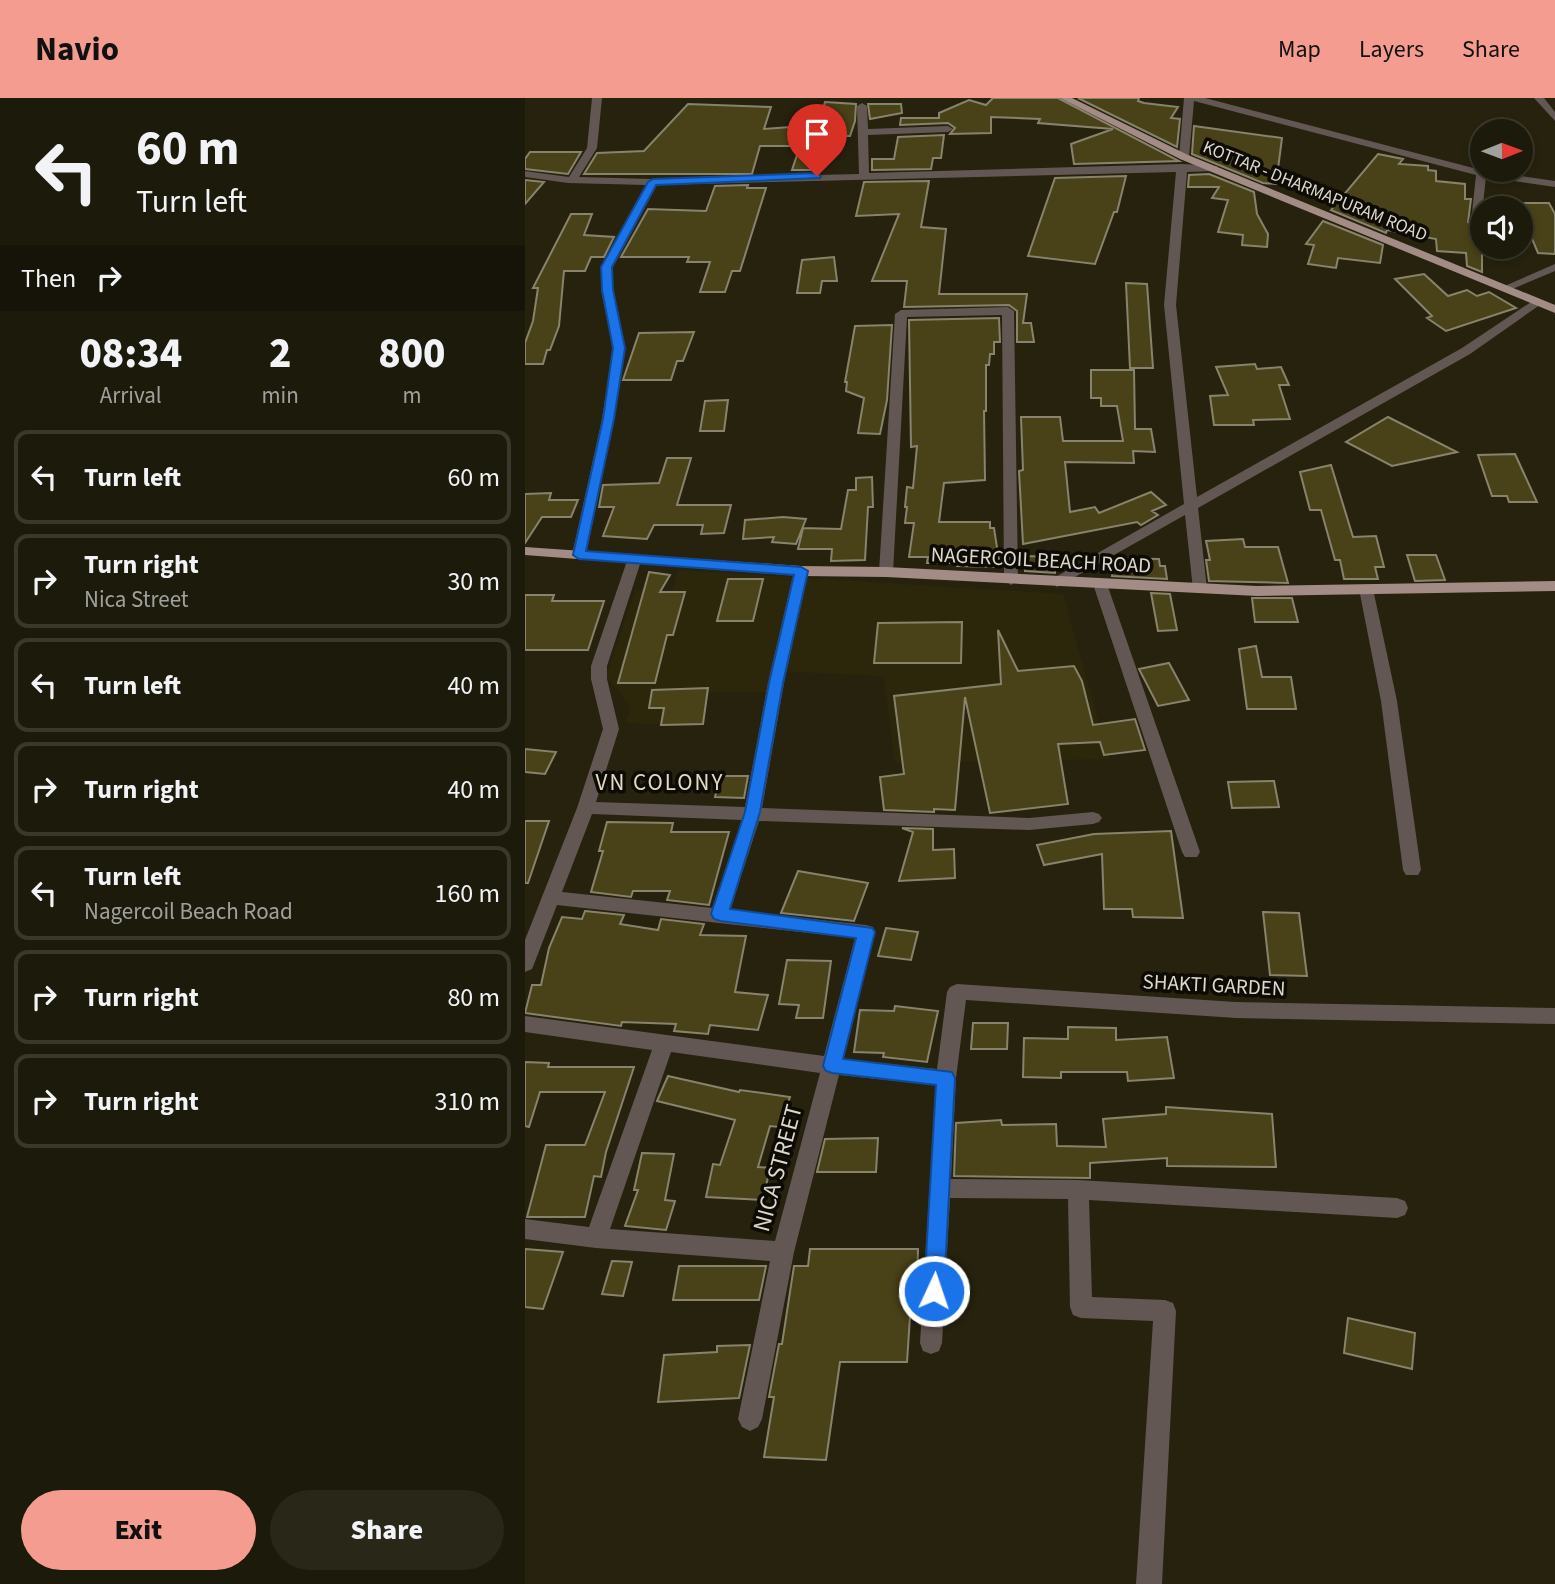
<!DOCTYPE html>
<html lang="en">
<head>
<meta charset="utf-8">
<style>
  body { margin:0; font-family:"Source Sans 3",sans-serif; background:#292718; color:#f1f3f6; height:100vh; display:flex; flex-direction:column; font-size:26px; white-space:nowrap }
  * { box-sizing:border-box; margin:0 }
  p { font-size:23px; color:#a0a19c }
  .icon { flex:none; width:38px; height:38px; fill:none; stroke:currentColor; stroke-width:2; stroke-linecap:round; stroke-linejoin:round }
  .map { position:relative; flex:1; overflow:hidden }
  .sheet { display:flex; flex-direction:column; background:#1c1a0a; width:525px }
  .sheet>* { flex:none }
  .guide { background:#1c1a0a; color:#f1f3f6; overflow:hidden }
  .needle { width:46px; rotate:89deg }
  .tools { position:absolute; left:945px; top:21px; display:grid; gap:14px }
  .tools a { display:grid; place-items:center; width:63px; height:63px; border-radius:50%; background:#1c1a0a; box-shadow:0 4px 10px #0003,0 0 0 2px #3a382b; font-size:35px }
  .pin { position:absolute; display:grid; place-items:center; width:60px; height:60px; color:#fff; margin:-72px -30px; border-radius:50% 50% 50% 0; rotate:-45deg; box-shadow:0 0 7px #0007 }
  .pin .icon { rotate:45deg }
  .me { position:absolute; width:77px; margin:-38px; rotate:3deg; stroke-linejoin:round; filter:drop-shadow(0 0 5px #0008) }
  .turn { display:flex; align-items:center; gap:24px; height:147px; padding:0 21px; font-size:32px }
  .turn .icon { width:91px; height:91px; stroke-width:2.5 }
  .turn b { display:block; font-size:49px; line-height:60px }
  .then { display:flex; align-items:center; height:66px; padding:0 21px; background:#0003; gap:14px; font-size:26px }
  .eta { display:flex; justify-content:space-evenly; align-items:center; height:119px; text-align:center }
  .eta b { font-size:42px; font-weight:800; line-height:49px }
  .action { display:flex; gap:14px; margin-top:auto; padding:14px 21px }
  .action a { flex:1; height:80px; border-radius:42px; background:#f59c90; color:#111; font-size:28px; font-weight:800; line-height:80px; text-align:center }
  .action a+a { background:#292718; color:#f1f3f6 }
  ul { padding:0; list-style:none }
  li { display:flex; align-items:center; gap:21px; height:94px; margin:0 14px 10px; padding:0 7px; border:4px solid #3a382b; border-radius:14px }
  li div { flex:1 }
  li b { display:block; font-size:26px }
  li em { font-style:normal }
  header { display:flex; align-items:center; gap:42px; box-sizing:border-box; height:98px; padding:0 35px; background:#f59c90; color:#111 }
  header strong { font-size:33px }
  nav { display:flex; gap:38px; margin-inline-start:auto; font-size:24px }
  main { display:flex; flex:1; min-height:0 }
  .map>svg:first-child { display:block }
  .built { fill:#2c270b }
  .building { fill:#494118; stroke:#87836c; stroke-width:2 }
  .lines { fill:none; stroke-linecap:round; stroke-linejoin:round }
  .minor { fill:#625753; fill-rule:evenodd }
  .major { fill:#a28c85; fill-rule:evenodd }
  .route { fill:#1a73e8; stroke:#114b97; stroke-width:2 }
  .labels { text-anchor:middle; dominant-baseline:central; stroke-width:7; stroke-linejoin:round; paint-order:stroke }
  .far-street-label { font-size:18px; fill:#dbd9cc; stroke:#0d0b04 }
  .street-label { font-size:21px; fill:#dbd9cc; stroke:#0d0b04 }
  .neighbourhood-label { font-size:23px; letter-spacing:2px; fill:#e0dbc2; stroke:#0d0b04 }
  .near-street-label { font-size:24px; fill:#dbd9cc; stroke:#0d0b04 }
</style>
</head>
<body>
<header>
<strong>Navio</strong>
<nav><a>Map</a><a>Layers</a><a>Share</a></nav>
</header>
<main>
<section class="sheet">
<div class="guide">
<div class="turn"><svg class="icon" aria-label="left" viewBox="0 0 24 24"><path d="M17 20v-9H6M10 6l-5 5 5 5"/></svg><div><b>60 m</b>Turn left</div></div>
<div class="then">Then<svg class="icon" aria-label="right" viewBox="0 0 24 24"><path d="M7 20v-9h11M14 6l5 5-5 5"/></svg></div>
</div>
<div class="eta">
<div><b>08:34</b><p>Arrival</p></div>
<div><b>2</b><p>min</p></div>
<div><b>800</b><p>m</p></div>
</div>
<ul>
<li><svg class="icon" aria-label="left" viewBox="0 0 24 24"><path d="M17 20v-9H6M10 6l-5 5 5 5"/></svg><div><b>Turn left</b></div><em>60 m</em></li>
<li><svg class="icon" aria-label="right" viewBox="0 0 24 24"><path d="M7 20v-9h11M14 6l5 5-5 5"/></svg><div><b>Turn right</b><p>Nica Street</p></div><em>30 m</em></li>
<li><svg class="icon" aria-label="left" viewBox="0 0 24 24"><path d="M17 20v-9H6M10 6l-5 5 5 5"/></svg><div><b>Turn left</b></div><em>40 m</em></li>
<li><svg class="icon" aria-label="right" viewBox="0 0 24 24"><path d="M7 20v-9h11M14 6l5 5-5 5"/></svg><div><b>Turn right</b></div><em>40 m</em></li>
<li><svg class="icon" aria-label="left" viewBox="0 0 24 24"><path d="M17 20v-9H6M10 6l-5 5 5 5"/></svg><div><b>Turn left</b><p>Nagercoil Beach Road</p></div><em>160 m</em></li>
<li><svg class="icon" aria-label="right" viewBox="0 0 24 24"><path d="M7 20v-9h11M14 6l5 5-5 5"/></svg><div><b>Turn right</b></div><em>80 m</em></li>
<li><svg class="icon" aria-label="right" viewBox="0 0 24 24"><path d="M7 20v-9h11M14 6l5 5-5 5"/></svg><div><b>Turn right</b></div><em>310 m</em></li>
</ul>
<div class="action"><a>Exit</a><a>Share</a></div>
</section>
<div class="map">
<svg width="1030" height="1486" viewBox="0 0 1030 1486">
  <rect width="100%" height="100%" fill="#26220e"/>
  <!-- built -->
  <path class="built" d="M153,472l385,24 46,165 -214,4 -11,-87 -111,-5 -5,21 -78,1 -8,32 -57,-2 6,-16 -25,-31 29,-85h37z"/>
  <!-- building -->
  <path class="building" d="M468,0h65l121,63 -105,3 -3,-20 42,-15 -75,-6 2,-4 -49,-2v16l-41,1 5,-6 -7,-5 -48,2 1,-7h38v-5l30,-13 17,5z
    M553,0h61l-1,3 6,2 34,4 -7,11 9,1 -3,28z
    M300,4l31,2 -1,17 -5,15h-26l-11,34h-21l8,-24h-40l-8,28h-168l13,-21 47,-2 44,-47 83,3 -7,22 54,-4z
    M343,6h33l1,9 -32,6z
    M669,28l88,12 -6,46 -13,-1 -71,-29z
    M419,37l-3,23h-8l-2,11 -59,1v-11h22l4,-22z
    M5,54h51l-13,22 -43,-5v-10z
    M853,56l25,5 -4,5 29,2v4l8,1v10l29,3v15h6l-3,23 7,5 7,-3v48l-15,-6 -1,-13 -29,-2 -1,-12 -49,-9 -1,3 -55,-23z
    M684,76l45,18 3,22 11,20 -1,13 -25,-2 1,-10 -25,-3 10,-32 -16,-2 7,-11h-31l1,-12z
    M601,78l-9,36h-3l-19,52 -67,-8 27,-78z
    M0,82l19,2 -19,22z
    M404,83l-8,46 25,2 -7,65h88l-4,29h8l3,19h-17v-31l-8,-6 -105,2 3,-26h-35l27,-67 -43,2 8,-34z
    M223,87l-1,3h19l-26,83h-8l-7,21h-25l10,-30h-23l2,-5h-68l27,-48 58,2 9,-25z
    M992,105h32l6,11v40l-17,-1z
    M46,116h21l-8,21 30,2 -10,20h-13l-6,14h-21l-5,55 -9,24h-3l-4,14h-18v-21l8,-22 5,-33h-5z
    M798,123l60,24 -3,18 -42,-5 -2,10 -28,-4 6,-19 -8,-1z
    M309,159l3,24h-15l-2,12h-23l5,-33z
    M899,176l24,22 19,-6 10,6 12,-4 27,16 -70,23 -19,-13 5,-2 -37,-37z
    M601,185l21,1 6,84h-23z
    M474,220l1,24h-6v12h-4l-1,11h-3v46h-2l1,69 -41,3 -5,39h51v6h4l6,39 -43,-1v-3h-30l1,-6h-19l5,-34h-9l2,-16h-2l2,-20 6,1 4,-42 -6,1 -2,-127z
    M367,227l-5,75 -7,34 -22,-1 6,-35 -18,-7 1,-9h-2l10,-56z
    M169,234l-11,29h-6l-6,19h-48l16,-47z
    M730,266l2,5 24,-2 8,18h-10l11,34 -37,1 1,5h-40l-4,-29 18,-1 -12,-28z
    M566,272h43l1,59h16l4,23 -22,-1 1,12 -69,-1 5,50 25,-5 4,6 52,-21 15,13 -14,6 6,4 -17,10 -4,-3 -114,22 -4,-73 4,-1 -2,-53h39l3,24h60l-6,-35h-16v-8h-10z
    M203,302l-4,31h-24l5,-30z
    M863,319l69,35 -65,14 -46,-24z
    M990,356l22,48h-28l-2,-6h-15l-14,-41z
    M142,360h24l-14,47h54l-7,28 -23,1 2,-9h-49l-7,14 -44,-3 11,-29h-15l4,-22 56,-2z
    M806,367l22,72 23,-1 8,31h-9l3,12h-34l-4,-19h-5l-14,-50h-11l-10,-38z
    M347,379l1,30h-5l-3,53 -34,1 1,-12h-34l5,-21 38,1 7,-39h8v-12z
    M26,395l-2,7h29l-7,17h-29l-17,26v-49z
    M258,419l23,2 -10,25 -24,-2 2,-5 -31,2 2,-19z
    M718,441l2,8h33l10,36 -79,-2 -3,-21h4l-4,-19z
    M882,457h29l9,25 -30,1z
    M499,458l32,1 -1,16 -30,-2z
    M589,460l45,1 1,7h5l2,13 -55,-3z
    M124,474l21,3 -10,17h25l-12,43h-6l-12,48h-37z
    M203,481h35l-10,42h-36z
    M626,495l19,1 7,36 -19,1z
    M0,497h29l-2,6h52l-16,49h-63z
    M727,500h40l6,24h-43z
    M437,524l-1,41h-87l4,-40z
    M473,532l20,41 56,-5 8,15 11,44 42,-6 10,31 -41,5 -4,-13 -42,2 10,60 -78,9 -25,-116 -10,113 -21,-1v3l-50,-2 -4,-33 24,-3 -10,-78 107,-12z
    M731,548l6,31h29l5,32h-49l-8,-60z
    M644,565l20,37 -31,6 -19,-37z
    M183,590l-5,36 -42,1 3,-17h-15l3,-18z
    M0,651l31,3 -11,22 -20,-2z
    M195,678h28l-4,22 -29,-1z
    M749,683l5,26 -47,1 -4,-26z
    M0,723h24l-21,62h-3z
    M82,724l66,1 -2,9h58l-20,73 -42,-5 3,-9h-37l-2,6 -40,-5 12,-41h-4z
    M377,730l31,1v21l21,-1 1,29 -56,3 14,-49z
    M646,733l12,87 -50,-1 -1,-8h-28l-2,-55 -58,11 -7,-20 57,-11z
    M273,773l70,12 -14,38 -73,-8z
    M60,813l39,4 -4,9 38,6 3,-11 43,5 -4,11 46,1 -11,56 33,3 -10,35 -48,-5 -2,9 -34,-3 2,-7 -54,-2 -1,4 -96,-13 7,-28h9l8,-37 13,-31 20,2z
    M738,814l36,1 8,63 -37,-1z
    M361,830l32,4 -7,28 -33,-4z
    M262,862l44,1 -8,57h-27l3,-13 -20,-1z
    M370,908l43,5 -11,51 -44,-5 1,-4 -30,-1 6,-42 34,1z
    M448,925h35l-1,26h-36z
    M543,929l48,1v12l51,-3 7,41 -46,3 -1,-9h-66v6l-38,-1 1,-39 44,1z
    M0,964l24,1 -1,4h86l-28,85 -5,25 -7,-1 -9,41h-58l19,-72h39l20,-53h-65l-11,35 -4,-1z
    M143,978l71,16 1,-2 50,7 -11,30 -9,-1 -12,41 12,1 -7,32 -57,-3 7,-33 7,1 15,-45 -78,-19z
    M641,1009l106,7 4,53 -109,-1v-8l-77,5v15l-136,-2 2,-53 45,-3 1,5 54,-1 1,22 49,1 -3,-28 63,-5z
    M353,1040l-2,34h-59l8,-33z
    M117,1055l32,1 -9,46 10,1 -9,29 -41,-4 13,-36h-4z
    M0,1151l38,3 -20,57 -18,-2z
    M285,1151h108l-1,37h-5l-5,76h-67l-14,98 -62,-3 10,-60h-5l10,-53h3l12,-78h14z
    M87,1163l20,1 -9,34 -21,-2z
    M154,1168h87l-7,34h-86z
    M823,1220l67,15 -3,36 -68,-16z
    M225,1247l-11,53 -81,4 6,-47 53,-3v-6z"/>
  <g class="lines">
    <!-- minor -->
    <path class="minor" d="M67,0h10l-5,50 -18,29 74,2 206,-5 -2,-68 5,-3 5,3 1,23 80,-3 5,3 -5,3 -80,3 1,38 313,-9 35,2 1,2 -5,3 -26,1 -11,133 21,192 265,-149 72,-48 10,2 -74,52 -272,154 9,81 -2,3h-10l-2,-3 -8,-74 -128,72 -7,-5 2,-3 132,-75 -20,-199 12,-133 -519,13 -44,82v23l12,58 -11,71 -28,136 -7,4 -7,-4 30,-136 11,-71 -12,-58v-23l45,-82 -78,-2 -43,-6v-6l44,6 18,-29z
      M659,0h21l276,72 74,11v6l-69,-10 -5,45 -5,3 -5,-3 5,-47 -282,-74 -5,56 -5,3 -5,-3z
      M1009,0h10l11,14v9z
      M1030,166v7l-45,19 -10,-2z
      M483,209l6,4 4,269 -7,5 -7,-5 -2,-265 -95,2 -14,255 -7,5 -5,-2 -2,-3 16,-258 6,-4z
      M110,456l7,4 -35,108v13l12,50 -23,73 149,5 23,-124 26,-112 7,-5 7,5 -24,112 -22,125 267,10 64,-6 6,2 3,4 -3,4 -6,2 -64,6 -270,-9 -29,89 136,15 7,2 2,5 -32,127 94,10 10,-77 3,-5 7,-3 279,18 319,6v16l-319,-6 -270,-18 -10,78 -5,101 127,1 319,18 8,3 3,7 -3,7 -8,3 -308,-18 3,97 73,3 8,3 3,8 -14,273h-26l17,-263 -72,-3 -8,-3 -3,-8 -2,-108 -118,-1 -8,145 -3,8 -8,3 -8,-3 -3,-8 16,-258 -97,-10 -45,177 -32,167 -4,8 -8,4 -8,-4 -4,-8 32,-158 -174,-13 -71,-9v-20l64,8 63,-177 -127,-18v-16l299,40 31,-118 -298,-33 -23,59 -2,5 -7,3v-32l52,-132 26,-79 -12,-50v-13l37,-108zM67,716l150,6 -29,88 -151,-16zM146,954l149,21 -45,168 -165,-12z
      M575,481l7,5 93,268 -3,5h-12l-3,-5 -89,-268z
      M841,486l7,5 24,112 24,169 -3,5h-12l-3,-5 -22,-169 -22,-112z"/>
    <!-- major -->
    <path class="major" d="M535,0h12l116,57 367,150v8l-375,-154z
      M0,449l276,19 85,1 371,19 298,-5v10l-298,5 -371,-19 -85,-1 -276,-21z"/>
  </g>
  <!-- route -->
  <path class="route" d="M292,75l4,3 -1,2 -164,7 -44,82 1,23 12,58 -11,71 -28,132 215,16 7,4 -25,112 -23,129 -30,97 142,19 3,4 -32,127 109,13 3,6 -11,213 -3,7 -7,3 -7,-3 -3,-7 12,-206 -104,-12 -6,-2 -3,-5 33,-128 -136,-17 -6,-2 -3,-5 34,-102 24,-129 25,-108 -215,-16 -6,-4 30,-136 10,-71 -11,-58 -1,-23 47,-85 5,-3z"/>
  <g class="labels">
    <!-- far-street labels -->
    <g class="far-street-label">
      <text transform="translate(790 93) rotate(22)">KOTTAR - DHARMAPURAM ROAD</text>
    </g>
    <!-- street labels -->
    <g class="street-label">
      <text transform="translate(516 462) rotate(3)">NAGERCOIL BEACH ROAD</text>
      <text transform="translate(689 887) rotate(3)">SHAKTI GARDEN</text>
    </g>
    <!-- neighbourhood labels -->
    <g class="neighbourhood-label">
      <text x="135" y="684">VN COLONY</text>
    </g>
    <!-- near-street labels -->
    <g class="near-street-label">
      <text transform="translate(253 1070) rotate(-75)">NICA STREET</text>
    </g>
  </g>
</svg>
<div class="tools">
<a><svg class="needle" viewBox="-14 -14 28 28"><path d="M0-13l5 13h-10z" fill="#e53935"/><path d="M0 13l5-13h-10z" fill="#a0a19c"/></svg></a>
<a><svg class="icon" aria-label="sound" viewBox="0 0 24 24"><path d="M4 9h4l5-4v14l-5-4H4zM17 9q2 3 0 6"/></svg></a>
</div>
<div class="pin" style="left:292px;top:78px;background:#d93025"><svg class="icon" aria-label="arrive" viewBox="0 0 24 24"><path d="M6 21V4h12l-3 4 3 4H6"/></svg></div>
<svg class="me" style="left:409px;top:1193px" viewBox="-20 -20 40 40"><circle r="17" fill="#1a73e8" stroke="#fff" stroke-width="3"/><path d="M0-11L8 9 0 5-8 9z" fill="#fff"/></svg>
</div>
</main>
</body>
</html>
